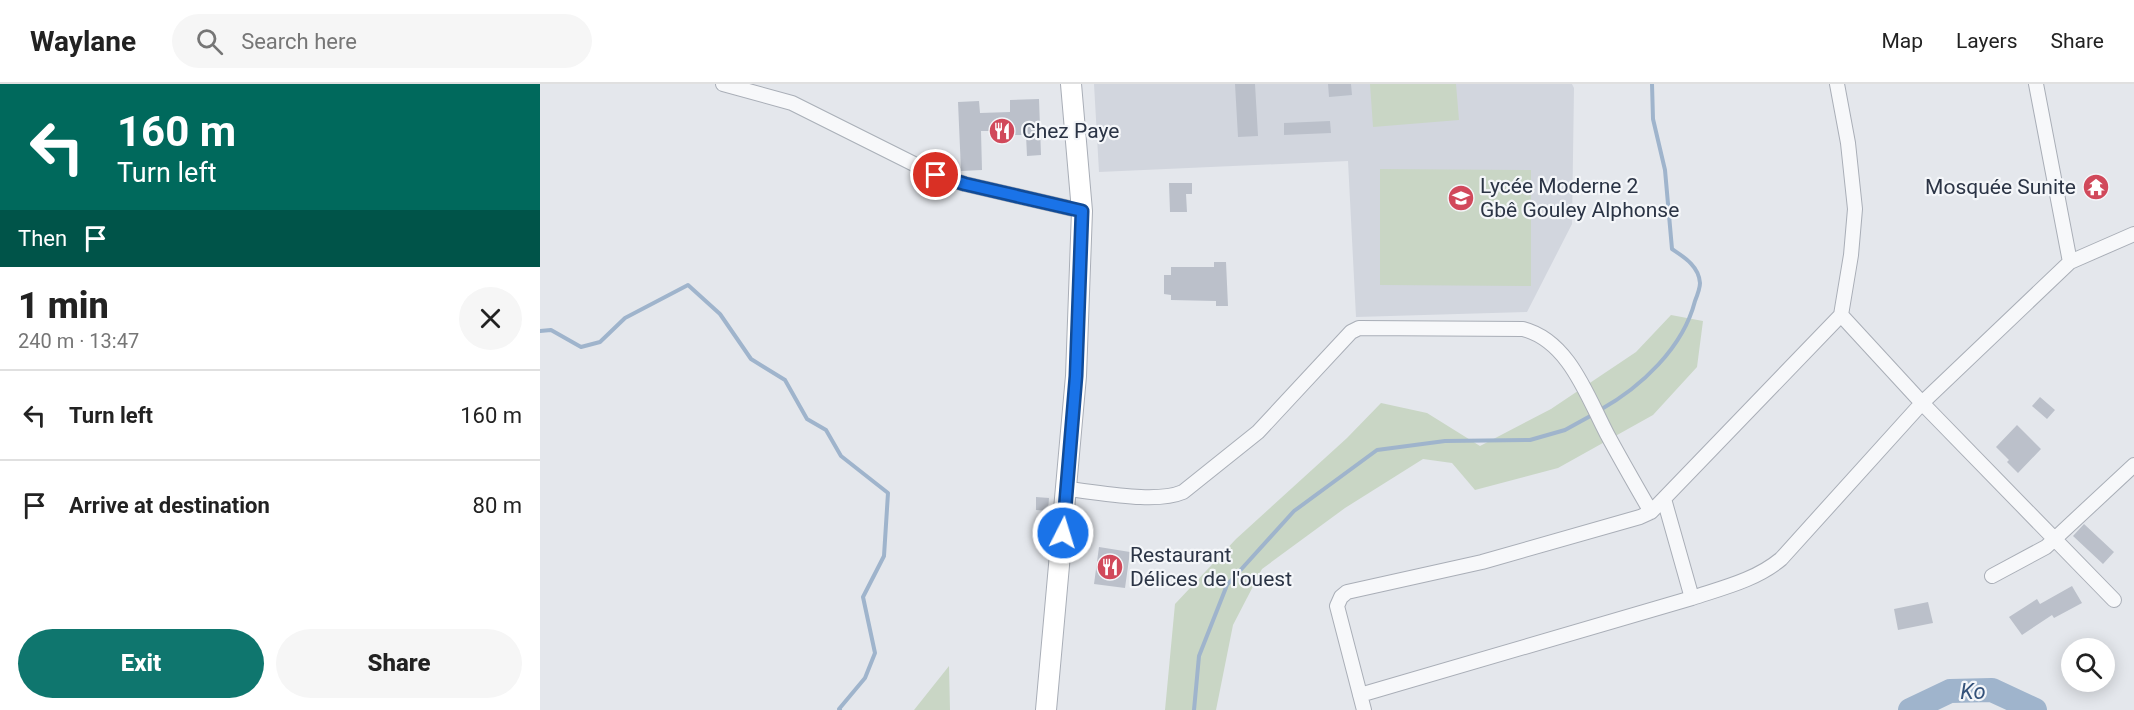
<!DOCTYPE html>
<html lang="en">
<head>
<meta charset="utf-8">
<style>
  body { margin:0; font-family:Roboto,sans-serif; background:#f6f6f6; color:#222; height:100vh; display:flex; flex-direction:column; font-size:22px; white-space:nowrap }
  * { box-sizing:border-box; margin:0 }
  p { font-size:20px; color:#767676 }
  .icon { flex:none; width:33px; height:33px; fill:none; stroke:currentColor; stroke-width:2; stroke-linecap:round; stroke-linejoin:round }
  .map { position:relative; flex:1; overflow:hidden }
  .side { display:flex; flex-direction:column; background:#fff; width:540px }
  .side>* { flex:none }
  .hud { background:#00695c; color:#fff; overflow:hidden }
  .fabs { position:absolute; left:1521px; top:554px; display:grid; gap:12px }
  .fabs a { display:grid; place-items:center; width:54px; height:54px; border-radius:50%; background:#fff; box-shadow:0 3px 15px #0003; font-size:30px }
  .pin { position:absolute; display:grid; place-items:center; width:51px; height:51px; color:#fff; margin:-26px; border:3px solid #fff; border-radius:50%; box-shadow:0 2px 6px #0007 }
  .me { position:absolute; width:66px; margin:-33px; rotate:5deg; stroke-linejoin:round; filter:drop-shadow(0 0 4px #0008) }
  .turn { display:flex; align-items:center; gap:21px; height:126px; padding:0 18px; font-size:27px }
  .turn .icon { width:78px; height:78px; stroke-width:2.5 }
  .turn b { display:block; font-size:42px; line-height:51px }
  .then { display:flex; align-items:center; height:57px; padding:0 18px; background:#0003; gap:12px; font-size:22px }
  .round { display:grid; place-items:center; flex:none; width:63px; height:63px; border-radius:32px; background:#f6f6f6 }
  .summary { display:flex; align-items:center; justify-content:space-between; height:102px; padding:0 18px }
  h1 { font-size:36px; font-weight:800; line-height:45px }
  .primary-button { display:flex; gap:12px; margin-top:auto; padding:12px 18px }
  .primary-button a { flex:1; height:69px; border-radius:36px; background:#0f766e; color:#fff; font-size:24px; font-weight:800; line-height:69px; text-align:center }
  .primary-button a+a { background:#f6f6f6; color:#222 }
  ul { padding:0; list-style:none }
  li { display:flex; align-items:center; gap:18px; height:90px; padding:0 18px; border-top:2px solid #e0e0e0 }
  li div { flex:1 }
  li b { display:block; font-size:22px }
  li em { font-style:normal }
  header { display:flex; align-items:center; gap:36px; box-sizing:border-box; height:84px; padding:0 30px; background:#fff; border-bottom:2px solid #e0e0e0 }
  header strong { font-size:28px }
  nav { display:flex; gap:33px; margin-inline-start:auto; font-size:21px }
  .search { width:420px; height:54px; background:#f6f6f6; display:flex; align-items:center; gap:15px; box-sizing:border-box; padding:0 21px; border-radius:33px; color:#767676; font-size:22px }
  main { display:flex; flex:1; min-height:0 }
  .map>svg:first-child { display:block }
  .built { fill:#d2d6de }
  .green { fill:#c9d6c5 }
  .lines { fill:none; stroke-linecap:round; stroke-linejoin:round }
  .stream { stroke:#9fb4cc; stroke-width:4 }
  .river { stroke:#9fb4cc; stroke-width:24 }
  .building { fill:#bbc0ca }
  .street-casing { stroke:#a9aeb7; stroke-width:16 }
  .secondary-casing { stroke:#a9aeb7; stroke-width:22 }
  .street { stroke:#f7f8fa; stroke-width:14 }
  .secondary { stroke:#fff; stroke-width:20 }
  .route-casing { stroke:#114b97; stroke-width:15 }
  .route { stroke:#1a73e8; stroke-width:10 }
  .labels { text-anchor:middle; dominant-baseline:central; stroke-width:4.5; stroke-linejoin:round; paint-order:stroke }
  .poi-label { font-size:21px; fill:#2b3445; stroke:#f4f6f9; text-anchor:start }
  .water-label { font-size:22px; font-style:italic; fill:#34527a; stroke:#f4f6f9 }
</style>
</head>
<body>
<header>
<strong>Waylane</strong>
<div class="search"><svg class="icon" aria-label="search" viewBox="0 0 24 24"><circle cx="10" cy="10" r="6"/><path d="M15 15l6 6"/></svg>Search here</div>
<nav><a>Map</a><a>Layers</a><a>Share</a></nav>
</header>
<main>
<section class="side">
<div class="hud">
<div class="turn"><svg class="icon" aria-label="left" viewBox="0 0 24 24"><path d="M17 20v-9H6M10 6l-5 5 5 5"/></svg><div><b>160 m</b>Turn left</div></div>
<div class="then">Then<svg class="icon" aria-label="arrive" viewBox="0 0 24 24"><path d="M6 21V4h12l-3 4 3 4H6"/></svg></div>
</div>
<div class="summary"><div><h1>1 min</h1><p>240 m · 13:47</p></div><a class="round"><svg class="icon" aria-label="close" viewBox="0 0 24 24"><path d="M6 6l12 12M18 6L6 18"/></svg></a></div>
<ul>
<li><svg class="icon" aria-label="left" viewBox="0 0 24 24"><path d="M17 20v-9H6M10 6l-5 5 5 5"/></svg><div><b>Turn left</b></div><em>160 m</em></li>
<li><svg class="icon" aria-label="arrive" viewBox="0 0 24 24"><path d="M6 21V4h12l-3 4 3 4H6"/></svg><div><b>Arrive at destination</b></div><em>80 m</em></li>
</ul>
<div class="primary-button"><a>Exit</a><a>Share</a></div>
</section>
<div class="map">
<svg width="1594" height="626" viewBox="0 0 1594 626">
  <rect width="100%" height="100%" fill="#e4e7ec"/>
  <!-- built -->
  <path class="built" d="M554,0h478l2,4 -2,136 -45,88 -171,5 -8,-156 -249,11z"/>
  <!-- green -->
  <path class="green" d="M830,0h86l3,36 -86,7z
    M840,85l151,1v116l-151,-1z
    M1131,231l32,6 -6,46 -44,48 -95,53 -83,22 -23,-27 -29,-4 -78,49 -83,61 -29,56 -17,85h-51l10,-106 61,-65 111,-101 34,-35 46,10 53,33 71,-37 85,-57z
    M409,582l1,44h-36z"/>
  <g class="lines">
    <!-- stream -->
    <path class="stream" d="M0,247l11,-1 30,17 19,-5 25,-24 63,-33 32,29 31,45 34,21 22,39 19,11 15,26 47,37 -4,63 -21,41 12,56 -10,25 -26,31 1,1
      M1060,326c41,-23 83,-62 95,-109 2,-5 5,-13 5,-18 -1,-17 -16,-26 -28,-34l-7,-79 -12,-51 -1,-35
      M654,626l5,-54 28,-71 67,-74 83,-61 68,-9 85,-1 35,-10 29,-16"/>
    <!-- river -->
    <path class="river" d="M1370,626l40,-19 42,-1 43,20"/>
  </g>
  <!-- building -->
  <path class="building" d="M695,0h20l3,52 -20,1z
    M788,0h23l1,11 -23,2z
    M499,15l2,56 -14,1 -1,-21h-19l-1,-4h-25l1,39 -21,1 -3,-69 21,-1 1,12 30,-1v-12z
    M790,37l1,12 -47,2v-12z
    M629,99h23v11h-6l1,18h-17z
    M674,178h12l2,44h-12v-5l-45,-1v-5l-7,-1v-19h7v-8h43z
    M1500,313l15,13 -8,9 -15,-13z
    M1477,341l24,24 -23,24 -11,-11 2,-2 -13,-13z
    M496,413l13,1 -1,13 -12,-1z
    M1544,440l30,28 -11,12 -30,-28z
    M559,463l31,5 -5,36 -31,-4z
    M1532,502l10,17 -28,15 -2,-3 -30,20 -13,-18 28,-18 3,5z
    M1388,518l5,21 -35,7 -4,-21z"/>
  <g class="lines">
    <defs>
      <path id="street" d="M183,0l69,19 144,72 29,9 117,27
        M1496,0l34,178
        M1301,231l81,88 192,197
        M527,405c32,3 88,15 116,3l75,-60 93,-100 8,-4 164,1c46,12 64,67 84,105 14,26 29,52 44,78
        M1124,415l28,99
        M1452,492l54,-29 88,-82
        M820,611l332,-97c30,-10 64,-18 89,-39l141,-156 148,-141 64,-28
        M824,626l-27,-104 4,-9 6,-5 135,-30 158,-45 11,-5 190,-197 10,-60 4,-46 -7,-66 -11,-59"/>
      <path id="secondary" d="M506,626l30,-334 6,-165 -11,-127"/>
    </defs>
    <!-- street casing -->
    <use href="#street" class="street-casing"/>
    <!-- secondary casing -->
    <use href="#secondary" class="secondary-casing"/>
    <!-- street -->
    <use href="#street" class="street"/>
    <!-- secondary -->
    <use href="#secondary" class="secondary"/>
  </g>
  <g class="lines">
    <defs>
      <path id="route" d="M396,91l29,9 117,27 -6,165 -13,157"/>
    </defs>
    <!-- route casing -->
    <use href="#route" class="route-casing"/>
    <!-- route -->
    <use href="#route" class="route"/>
  </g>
  <!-- icons -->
  <defs>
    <symbol id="restaurant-disc" viewBox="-11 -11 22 22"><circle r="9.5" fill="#d1495b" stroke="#f4f6f9"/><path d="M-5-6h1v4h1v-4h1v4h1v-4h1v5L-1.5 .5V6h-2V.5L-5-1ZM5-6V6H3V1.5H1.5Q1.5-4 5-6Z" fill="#fff"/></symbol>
    <symbol id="temple-disc" viewBox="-11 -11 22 22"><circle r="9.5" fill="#d1495b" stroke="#f4f6f9"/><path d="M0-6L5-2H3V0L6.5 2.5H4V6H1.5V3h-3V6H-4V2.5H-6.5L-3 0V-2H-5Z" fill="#fff"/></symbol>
    <symbol id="school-disc" viewBox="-11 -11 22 22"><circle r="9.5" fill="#d1495b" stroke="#f4f6f9"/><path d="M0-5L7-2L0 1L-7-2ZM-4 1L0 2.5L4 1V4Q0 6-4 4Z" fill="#fff"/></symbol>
  </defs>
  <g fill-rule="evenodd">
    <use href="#restaurant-disc" x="447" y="32" width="30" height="30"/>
    <use href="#temple-disc" x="1541" y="88" width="30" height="30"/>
    <use href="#school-disc" x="906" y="99" width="30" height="30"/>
    <use href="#restaurant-disc" x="555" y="468" width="30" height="30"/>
  </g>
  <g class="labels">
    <!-- poi labels -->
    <g class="poi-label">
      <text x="482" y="47">Chez Paye</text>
      <text x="940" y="102">Lycée Moderne 2<tspan x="940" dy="24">Gbê Gouley Alphonse</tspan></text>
      <text x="1536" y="103" text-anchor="end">Mosquée Sunite</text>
      <text x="590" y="471">Restaurant<tspan x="590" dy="24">Délices de l'ouest</tspan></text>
    </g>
    <!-- water labels -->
    <g class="water-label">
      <text x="1433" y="607">Ko</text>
    </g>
  </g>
</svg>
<div class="fabs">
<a><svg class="icon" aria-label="search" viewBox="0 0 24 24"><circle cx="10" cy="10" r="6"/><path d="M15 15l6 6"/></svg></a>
</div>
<div class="pin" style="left:396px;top:91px;background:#d93025"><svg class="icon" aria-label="arrive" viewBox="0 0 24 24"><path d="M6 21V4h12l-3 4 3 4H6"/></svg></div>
<svg class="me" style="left:523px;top:449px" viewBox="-20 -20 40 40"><circle r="17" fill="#1a73e8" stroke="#fff" stroke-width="3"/><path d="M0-11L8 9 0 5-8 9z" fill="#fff"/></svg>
</div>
</main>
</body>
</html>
